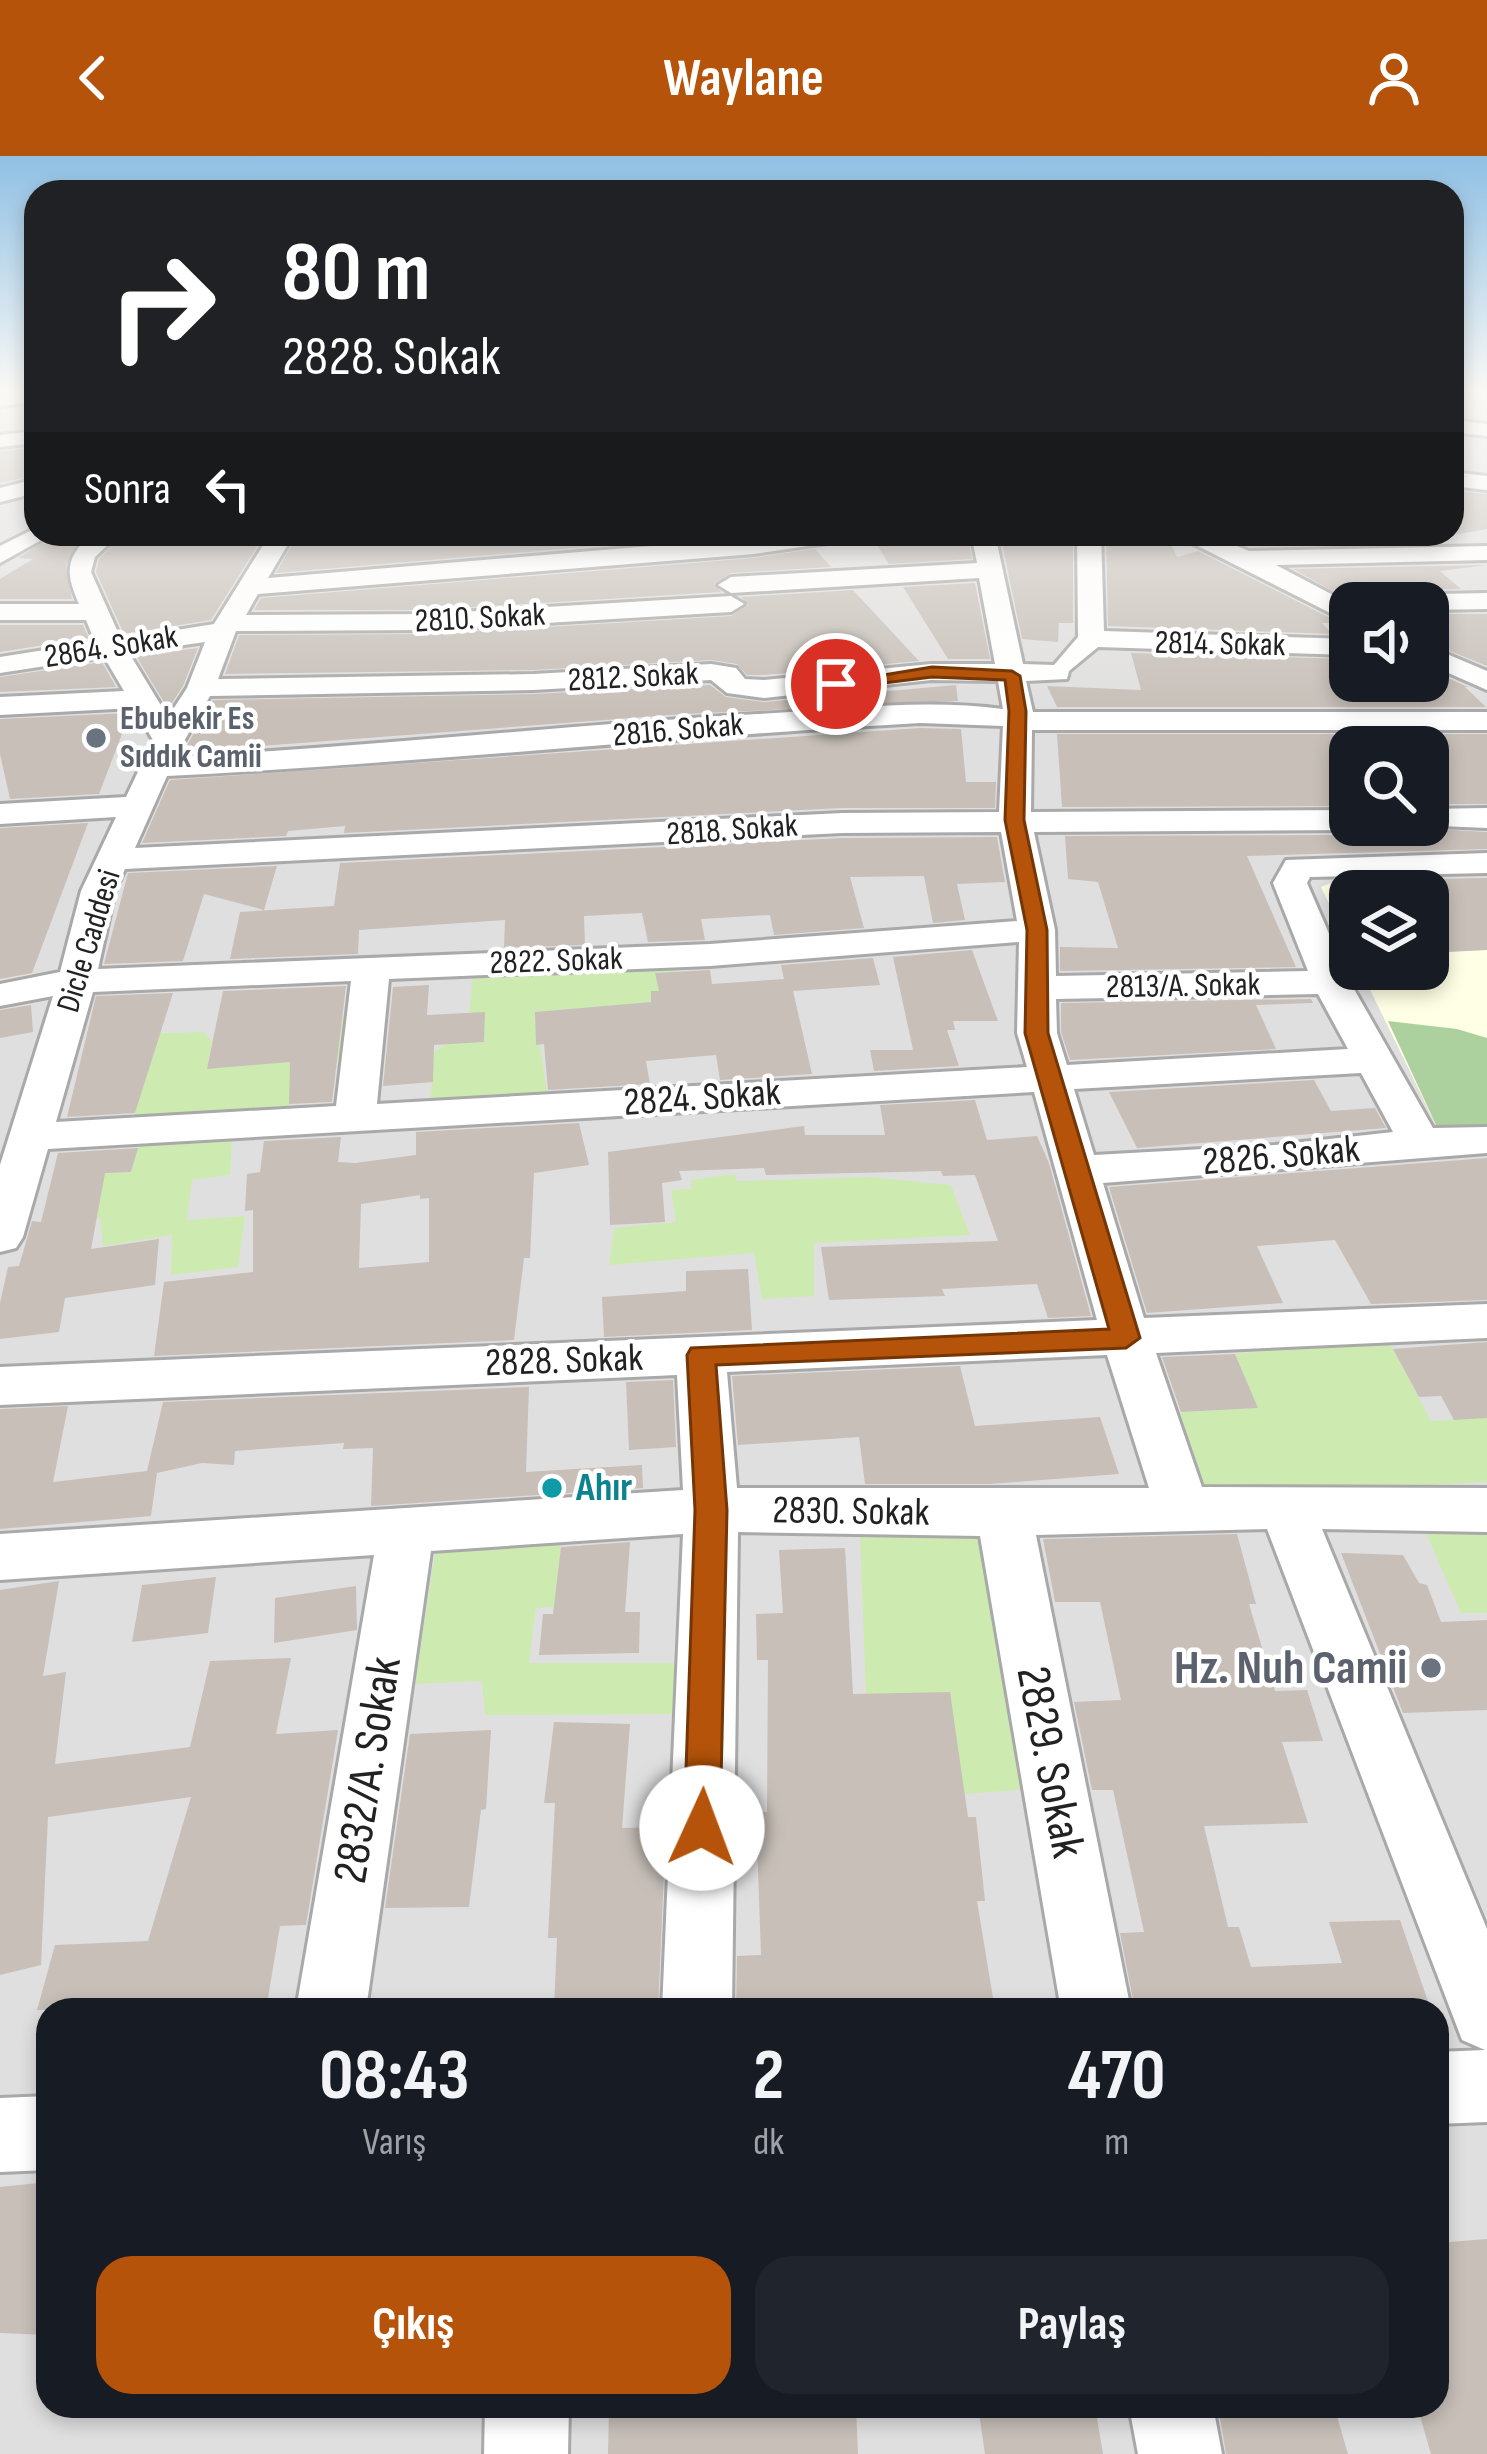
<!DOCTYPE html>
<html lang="tr">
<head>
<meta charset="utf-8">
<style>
  body { margin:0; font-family:"Sofia Sans Condensed",sans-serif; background:#20242c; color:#f1f3f6; height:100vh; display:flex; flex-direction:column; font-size:45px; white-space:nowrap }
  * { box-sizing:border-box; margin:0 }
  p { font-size:39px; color:#9ea1a6 }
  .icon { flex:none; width:66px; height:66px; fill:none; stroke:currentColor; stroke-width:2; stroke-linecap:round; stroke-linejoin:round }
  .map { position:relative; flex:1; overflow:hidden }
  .details { position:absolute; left:36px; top:1842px; width:1413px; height:420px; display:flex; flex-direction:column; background:#171b24; border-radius:36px; box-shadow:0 6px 18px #0003 }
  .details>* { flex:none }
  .guide { position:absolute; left:24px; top:24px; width:1440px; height:366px; border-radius:36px; box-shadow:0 6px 18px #0003; background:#202124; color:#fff; overflow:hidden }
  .controls { position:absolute; left:1329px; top:426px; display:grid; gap:24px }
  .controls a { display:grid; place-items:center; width:120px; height:120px; border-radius:24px; background:#171b24; box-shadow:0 6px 18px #0003; font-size:60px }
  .pin { position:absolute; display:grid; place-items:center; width:102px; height:102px; color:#fff; margin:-51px; border:6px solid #fff; border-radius:50%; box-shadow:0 3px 12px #0007 }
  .me { position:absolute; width:132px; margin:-66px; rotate:2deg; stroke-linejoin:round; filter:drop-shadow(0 0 9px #0008) }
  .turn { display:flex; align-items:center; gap:42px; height:252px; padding:0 60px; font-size:54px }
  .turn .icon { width:156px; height:156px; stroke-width:2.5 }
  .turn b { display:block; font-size:84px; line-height:102px }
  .then { display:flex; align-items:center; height:114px; padding:0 60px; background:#0003; gap:24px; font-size:45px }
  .eta { display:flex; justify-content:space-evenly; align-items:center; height:204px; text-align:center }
  .eta b { font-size:72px; font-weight:700; line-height:84px }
  .button { display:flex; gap:24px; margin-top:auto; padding:24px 60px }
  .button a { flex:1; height:138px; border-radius:36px; background:#b45309; color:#fff; font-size:48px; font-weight:700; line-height:138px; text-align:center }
  .button a+a { background:#20242c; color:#f1f3f6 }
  header { display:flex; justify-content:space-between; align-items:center; height:156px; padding:0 60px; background:#b45309; color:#fff; font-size:54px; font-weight:700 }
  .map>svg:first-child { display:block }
  .residential { fill:#e0dfdf; fill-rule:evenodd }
  .education { fill:#ffffe5 }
  .grass { fill:#cdebb0 }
  .forest { fill:#add19e }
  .building { fill:#c7bfb8; fill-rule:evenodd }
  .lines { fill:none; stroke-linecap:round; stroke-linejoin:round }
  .minor-casing { stroke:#a9a9a9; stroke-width:6 }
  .minor { fill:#fff; fill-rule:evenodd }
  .route { fill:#b45309; stroke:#753606; stroke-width:3 }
  .worship-dot { fill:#6b7280; stroke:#fff; stroke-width:4.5 }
  .culture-dot { fill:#0f9aa8; stroke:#fff; stroke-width:4.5 }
  .labels { text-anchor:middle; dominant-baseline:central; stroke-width:9; stroke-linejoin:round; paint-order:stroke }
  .far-street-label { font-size:33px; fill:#222; stroke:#fff }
  .far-worship-label { font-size:33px; font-weight:bold; fill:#5b616d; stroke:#fff; text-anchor:start }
  .street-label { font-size:39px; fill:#222; stroke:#fff }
  .culture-label { font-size:39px; font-weight:bold; fill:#0d838f; stroke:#fff; text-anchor:start }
  .near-worship-label { font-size:48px; font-weight:bold; fill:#5b616d; stroke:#fff; text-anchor:end }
  .near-street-label { font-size:48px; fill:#222; stroke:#fff }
</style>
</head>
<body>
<header><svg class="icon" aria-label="back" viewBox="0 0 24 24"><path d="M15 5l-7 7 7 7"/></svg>Waylane<svg class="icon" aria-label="person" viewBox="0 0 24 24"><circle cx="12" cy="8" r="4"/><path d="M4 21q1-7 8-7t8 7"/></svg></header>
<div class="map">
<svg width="1487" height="2298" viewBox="0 0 1487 2298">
  <rect width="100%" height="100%" fill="#f2efe9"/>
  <!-- residential -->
  <path class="residential" d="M0,234h36v144h1416v-144h35v2064h-1487zM1350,447h78v78h-78zM1350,591h78v78h-78zM1350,735h78v78h-78zM48,1854h1389v396h-1389z"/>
  <!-- education -->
  <path class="education" d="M1336,725h151v245l-50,1 -77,-158h68v-78h-78v56l-29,-60z"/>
  <!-- grass -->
  <path class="grass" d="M674,812l7,22 -29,1 -1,11 -116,10 13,87 -118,4 4,-51 13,-8 37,-2 1,-29h-16l4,-40z
    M350,859l1,42 -61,8 4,17 -5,29 -146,10 -9,-5 26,-83 44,-1 8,10 -5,27 48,-4 52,-48z
    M232,981l-2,38 -38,5 -5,40 58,-4 -7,51 -67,8 1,-40 -69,11 -3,-28 -16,1 12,-45 35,-2 9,-32z
    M735,1018l1,7 134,-4 81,8 19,50 -156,8v53l-52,3 -8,-46 -145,12 5,-37 62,-6 -5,-32 20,-1v-9z
    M1383,1184l10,9 38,72 56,-3v64l-284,15 -33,-84 88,-5 -23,-54z
    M1487,1368v89h-26l-37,-84z
    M982,1377l51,256 -69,5 -98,-100 -6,-158z
    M562,1381l-8,70 -18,1 -7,55h157l-9,51 -192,1 -3,-34 -67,3 21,-137z"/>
  <!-- forest -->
  <path class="forest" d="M1388,865l69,8 30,9v88l-50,1z"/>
  <!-- building -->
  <path class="building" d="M36,292v27l-36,8v-32z
    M1452,335l35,3v35l-35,6z
    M56,378h29l-19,31 6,34h-72v-20l33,-20 -15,-1z
    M123,378h142l-54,86 -87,14 -28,-62 3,-13z
    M298,378h54l1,5 52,-5h334l-463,39z
    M870,378h97l5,25 -83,5z
    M1000,378h73v89h-14l-1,19 -36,-3z
    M1106,378h46l17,6 8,17 21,-6 142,72h-18l10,11 -224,-8z
    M1268,378h163l17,8 -198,4 -12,-4z
    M815,393l16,18 -100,6 -17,11 7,8 -295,18h-172l7,-12 493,-40z
    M1487,409l-47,6 21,18 -72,1 -17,13h-18l-61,-34z
    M975,427l15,76h-42l-45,-72z
    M853,434l66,71 -155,14h-17l-10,-11 -26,-4 -178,10 -308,4 14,-39 187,-1 305,-18 17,-11 -7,-8z
    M1428,458h59v52l-59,-24z
    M0,469h83l6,13 -89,14z
    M198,492l-15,38 -15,23 -32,-53z
    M1131,497l219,6v22h78v-12l40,18h-3l21,20h-429l-10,-21 94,4z
    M102,506l14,25 -116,5v-15z
    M710,529l16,12 38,5 192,-17 2,16 -274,13 -501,38 30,-52 320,-6z
    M130,557l-31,81 -89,5 -10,-45v-35z
    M920,572l41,1 5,53h30l-1,26h-153l-498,25 1,-7 -57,5 -2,5 -144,7 28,-63z
    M1057,578h430v70h-45l-14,-18v-39h-78v59l-288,1z
    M88,667l-56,150 -32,6v-151z
    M1367,669l120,7v17l-240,7 49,111 -236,4v-24l58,1 -20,-66 -30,-3 -3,-43 285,-1z
    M997,681l8,45 -48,2 8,36 -32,3 -9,-47 -74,1 14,51 -90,7 -4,-20 -69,4 4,21 -57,2 -6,-29 -58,3 1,29 -81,3 1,-28 -146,10 -1,24 -128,5 10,-47 94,-6 6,-43 502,-25z
    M277,710l-13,44 -60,-16 -21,67 -79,3 24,-91z
    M1487,722v72l-59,3v-74z
    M972,794l26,71h-45l2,9h-8l12,36 -85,5 -4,-21h43l-20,-93z
    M873,802l7,27 -87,6 19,83 -92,6 -4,-25 -70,6 4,23 -102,6 -4,-46 -8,1 -1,-33 116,-10v-11h8l-4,-18 55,-3 2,14 72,-5 -3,-14z
    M429,829l-2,30 58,-3 -1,30 -50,3 -1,37 -50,4 10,-99z
    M346,830l-14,116 -43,2 1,-42 -83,7 16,-78z
    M173,837l-38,120 -68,4 29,-121z
    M1311,843l2,4 -57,2 20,44 -206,11 -9,-28v-29z
    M31,849l2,27 -33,6v-28z
    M1314,924l17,31 44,-3 11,20 -249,20 -28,-56z
    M975,944l12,40 50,-4 12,27 42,153 -43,2 -11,-34 -95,5 3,7 -116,4 -8,-53 177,-6 -23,-66 -32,1 -2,-5 -175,4 -2,-7 -85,3 3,9 -20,3 3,39 -55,3 -2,-73 196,-26 1,9h80l-5,-30z
    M579,967l10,42 -55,8 -4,85h-6l-10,82 -360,16 10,-74 89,-10v-62l-8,1 2,-37 13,-2 4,-31 77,-4 -3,25 17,1 61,-8v-23zM420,1039v4l9,-1v64l-70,6 2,-64z
    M138,992l-7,24 -26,1 -14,76 68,-10 -4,46 -90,13 -6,34 -59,7v-36l8,-36 11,-1 13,-45 9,1 17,-69z
    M1487,1002v142l-116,4 -36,-64 -78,6 26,57 -136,10 -38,-126z
    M748,1113l4,61 -148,7 -2,-40 84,-6v-20z
    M1487,1186v76l-33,2 -13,-24 -22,1 -26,-48z
    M1235,1198l23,54 -77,4 -19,-55z
    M960,1210l15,60 125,-9 19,57 -129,10h-125l-6,-47 -121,8 -6,-69z
    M673,1224l3,67 -47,3 -3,-68z
    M529,1231l-3,85 116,-7 1,23 -272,18 2,-58 -30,1 1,-6 -109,8 -1,14 -32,-2 -45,10 -6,43 -151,13v-120l68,-3 -15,76 94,-11 16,-69z
    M1237,1378l19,70h-7l26,87 32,-1 16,51 -41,1 26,81 -104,3 24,101h11l12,40 91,-4 -13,-41 71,-2 31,90h-296l-15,-77 24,-1 -31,-142h-21l-18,-88 47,-2 -21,-98h-45l-12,-63z
    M630,1386l-5,70h15l-1,41 -100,2 4,-41h10l8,-67z
    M845,1392l8,146 97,-2 18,125h8l9,84h-8l18,109h-259l1,-54 24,-1 -5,-143h11l1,-152h-11l-1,-46 27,-1 -4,-63z
    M1341,1397l62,2 16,28 8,2 14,37 46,-2v90l-84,3z
    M216,1421l-8,56 -76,9 10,-57z
    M59,1425l-16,95 23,-4 -11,92 135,-17 20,-86 81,-3 -15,76 62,-4 -32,195 -26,1 -14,84h-229l18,-65 93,-4 43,-144 -143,20 -7,148 -41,10v-385z
    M356,1430l1,44 -83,13 1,-45z
    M554,1566l76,2 -8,104 44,-1 -8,183h-104l3,-72h-9l7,-135h-11z
    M491,1574l-5,79 -5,1 -12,97 -84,1 25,-174z
    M48,2026v153l-48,-2v-146z
    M1487,2083v215h-56l-14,-48h20v-163z
    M609,2250h247l2,48h-250z
    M978,2250h117l8,48h-118z
    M1218,2250h116l14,48h-122z"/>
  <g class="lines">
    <defs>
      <path id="minor" d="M36,234v12l-36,4v-12z
        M1452,264l35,4v12l-35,-4z
        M36,275v12l-36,4v-12z
        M1452,316l35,4v14l-35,-4z
        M36,323v14l-36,9v-14z
        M36,372v6h16l-52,29v-17z
        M92,378h27l-24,23 -4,15 30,67 93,-15 56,-90h24l-26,44 525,-44h60l-12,7 -87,13 -496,40 -12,21 180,-1 305,-18 13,8 -13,8 -305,18 -190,1 -18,48 315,-5 178,-10 25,4 9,11 19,1 167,-16h64l-16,-86 -248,15 -13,-8 13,-8 246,-14 -6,-29h24l28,130 31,1 24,-28 -1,-103h24l3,97 246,8v16l-252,-8 -29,24 -2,8 -41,2 7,31h454v18h-455l-1,82 319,-2v15h13l-13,5 -316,2 21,98 1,46 252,-5 -35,-88 13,-23 201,-7v20l-177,4 -3,6 43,99 83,146 54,-1v26l-384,30 41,135 343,-14v34l-331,15 46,134 285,1v44l-165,-3 165,400v193l-50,2v-72l48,-2 -23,-10 -195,-511 -231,6 95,475h-70l-81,-474 -242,-4 -6,478h-70l21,-476 -252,17 -65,459h-70l78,-455 -374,25v-46l683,-44 -6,-115 -677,30v-38l1097,-47 -63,-228 -986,57 -25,88 -7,11 -16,4v-87l53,-169 -53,10v-22l60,-12 21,-81 35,-74 -116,7v-20l126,-7 27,-57 -19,-32 -134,7v-18l124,-6 -20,-34 -104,16v-16l95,-15 -9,-22h-86v-16h79c-14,-31 -14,-47 13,-70zM205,486l-18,46 -19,29 -39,-64zM711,524l16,13 37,5 167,-18 67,1 5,28c-80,-11 -165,1 -246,5 -194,11 -387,33 -582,43l35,-61 323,-6zM920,567l83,3 -4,86 -157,1 -707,35 32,-72c251,-13 502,-39 753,-53zM1001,676l16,89 -307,23 -612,25 17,-78 10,-22 717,-36zM1019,786l-2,91 10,34 -650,37 12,-125 321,-13zM351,825l-15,125 -280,16 37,-130zM1318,838l30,55 -281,16 -10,-32 -1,-34zM1361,917l32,59 -118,13 -181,10 -20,-66zM1107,1199l42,133h-412l-10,-116z
        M1174,378h33l42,17 238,-5v14l-211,5 74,39v19z
        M1487,437v16l-59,1v-7h-52l13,-8z
        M1428,490l59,25v19l-59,-26z
        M1487,652v20l-71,-3h12v-16z
        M48,1940v74l-48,2v-74z
        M485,2250h84l-1,48h-84z
        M1129,2250h84l9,48h-84z"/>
    </defs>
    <!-- minor casing -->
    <use href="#minor" class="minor-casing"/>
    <!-- minor -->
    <use href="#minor" class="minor"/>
  </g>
  <!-- sky -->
  <linearGradient id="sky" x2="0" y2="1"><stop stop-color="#8fc0e4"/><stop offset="0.42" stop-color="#f9f8f5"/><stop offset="1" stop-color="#f9f8f5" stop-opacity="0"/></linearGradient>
  <rect width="1487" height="556" fill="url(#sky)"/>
  <!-- route -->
  <path class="route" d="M932,511l80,4 8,5 6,35 -2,109 23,110 1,103 92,305 -14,10 -410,17 11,145 -7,318 -5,13 -13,5 -13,-5 -5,-13 11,-318 -8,-155 4,-7 418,-19 -84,-296 2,-103 -22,-110 4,-109 -4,-31 -73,-3 -96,12 -8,-5z"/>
  <!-- markers -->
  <g class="worship-dot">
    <circle cx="96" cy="582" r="12"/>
    <circle cx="1431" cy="1512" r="12"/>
  </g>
  <circle class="culture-dot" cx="552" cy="1332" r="12"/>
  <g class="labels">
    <!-- far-street labels -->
    <g class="far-street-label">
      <text transform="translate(480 462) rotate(-3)">2810. Sokak</text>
      <text transform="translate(1220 488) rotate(1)">2814. Sokak</text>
      <text transform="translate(111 491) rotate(-9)">2864. Sokak</text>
      <text transform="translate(633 521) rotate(-3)">2812. Sokak</text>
      <text transform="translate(678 574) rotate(-5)">2816. Sokak</text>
      <text transform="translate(732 674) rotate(-4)">2818. Sokak</text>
      <text transform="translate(89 785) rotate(-73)">Dicle Caddesi</text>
      <text transform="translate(556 805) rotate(-2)">2822. Sokak</text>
      <text transform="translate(1183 830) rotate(-1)">2813/A. Sokak</text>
    </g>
    <!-- far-worship labels -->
    <g class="far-worship-label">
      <text x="120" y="563">Ebubekir Es<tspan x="120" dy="38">Sıddık Camii</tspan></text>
    </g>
    <!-- street labels -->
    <g class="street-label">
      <text transform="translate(702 942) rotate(-4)">2824. Sokak</text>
      <text transform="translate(1281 1000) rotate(-5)">2826. Sokak</text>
      <text transform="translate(564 1205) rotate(-2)">2828. Sokak</text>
      <text transform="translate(851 1356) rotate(1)">2830. Sokak</text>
    </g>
    <!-- culture labels -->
    <g class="culture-label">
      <text x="576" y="1332">Ahır</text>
    </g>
    <!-- near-worship labels -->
    <g class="near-worship-label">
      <text x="1407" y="1512">Hz. Nuh Camii</text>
    </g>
    <!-- near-street labels -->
    <g class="near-street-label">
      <text transform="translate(1050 1606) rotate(79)">2829. Sokak</text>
      <text transform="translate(368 1614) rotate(-81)">2832/A. Sokak</text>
    </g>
  </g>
</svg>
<div class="controls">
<a><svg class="icon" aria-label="sound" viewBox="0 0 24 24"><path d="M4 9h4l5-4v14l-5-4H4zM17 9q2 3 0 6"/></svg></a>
<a><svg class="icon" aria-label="search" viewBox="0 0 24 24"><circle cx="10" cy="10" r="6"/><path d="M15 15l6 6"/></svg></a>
<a><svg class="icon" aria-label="layers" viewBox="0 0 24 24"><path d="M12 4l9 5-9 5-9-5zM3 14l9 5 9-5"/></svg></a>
</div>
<div class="pin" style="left:836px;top:528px;background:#d93025"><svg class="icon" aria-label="arrive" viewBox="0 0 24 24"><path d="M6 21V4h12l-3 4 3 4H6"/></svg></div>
<svg class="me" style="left:702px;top:1672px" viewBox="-20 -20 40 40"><circle r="19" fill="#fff"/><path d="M0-13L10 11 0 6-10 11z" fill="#b45309"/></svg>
<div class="guide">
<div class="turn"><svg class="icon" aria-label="right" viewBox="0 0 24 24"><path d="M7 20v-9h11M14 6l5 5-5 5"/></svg><div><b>80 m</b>2828. Sokak</div></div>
<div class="then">Sonra<svg class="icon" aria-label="left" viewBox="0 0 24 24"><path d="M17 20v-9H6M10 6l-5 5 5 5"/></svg></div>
</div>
<section class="details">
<div class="eta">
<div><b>08:43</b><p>Varış</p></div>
<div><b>2</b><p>dk</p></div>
<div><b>470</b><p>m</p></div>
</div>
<div class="button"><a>Çıkış</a><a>Paylaş</a></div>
</section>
</div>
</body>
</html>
